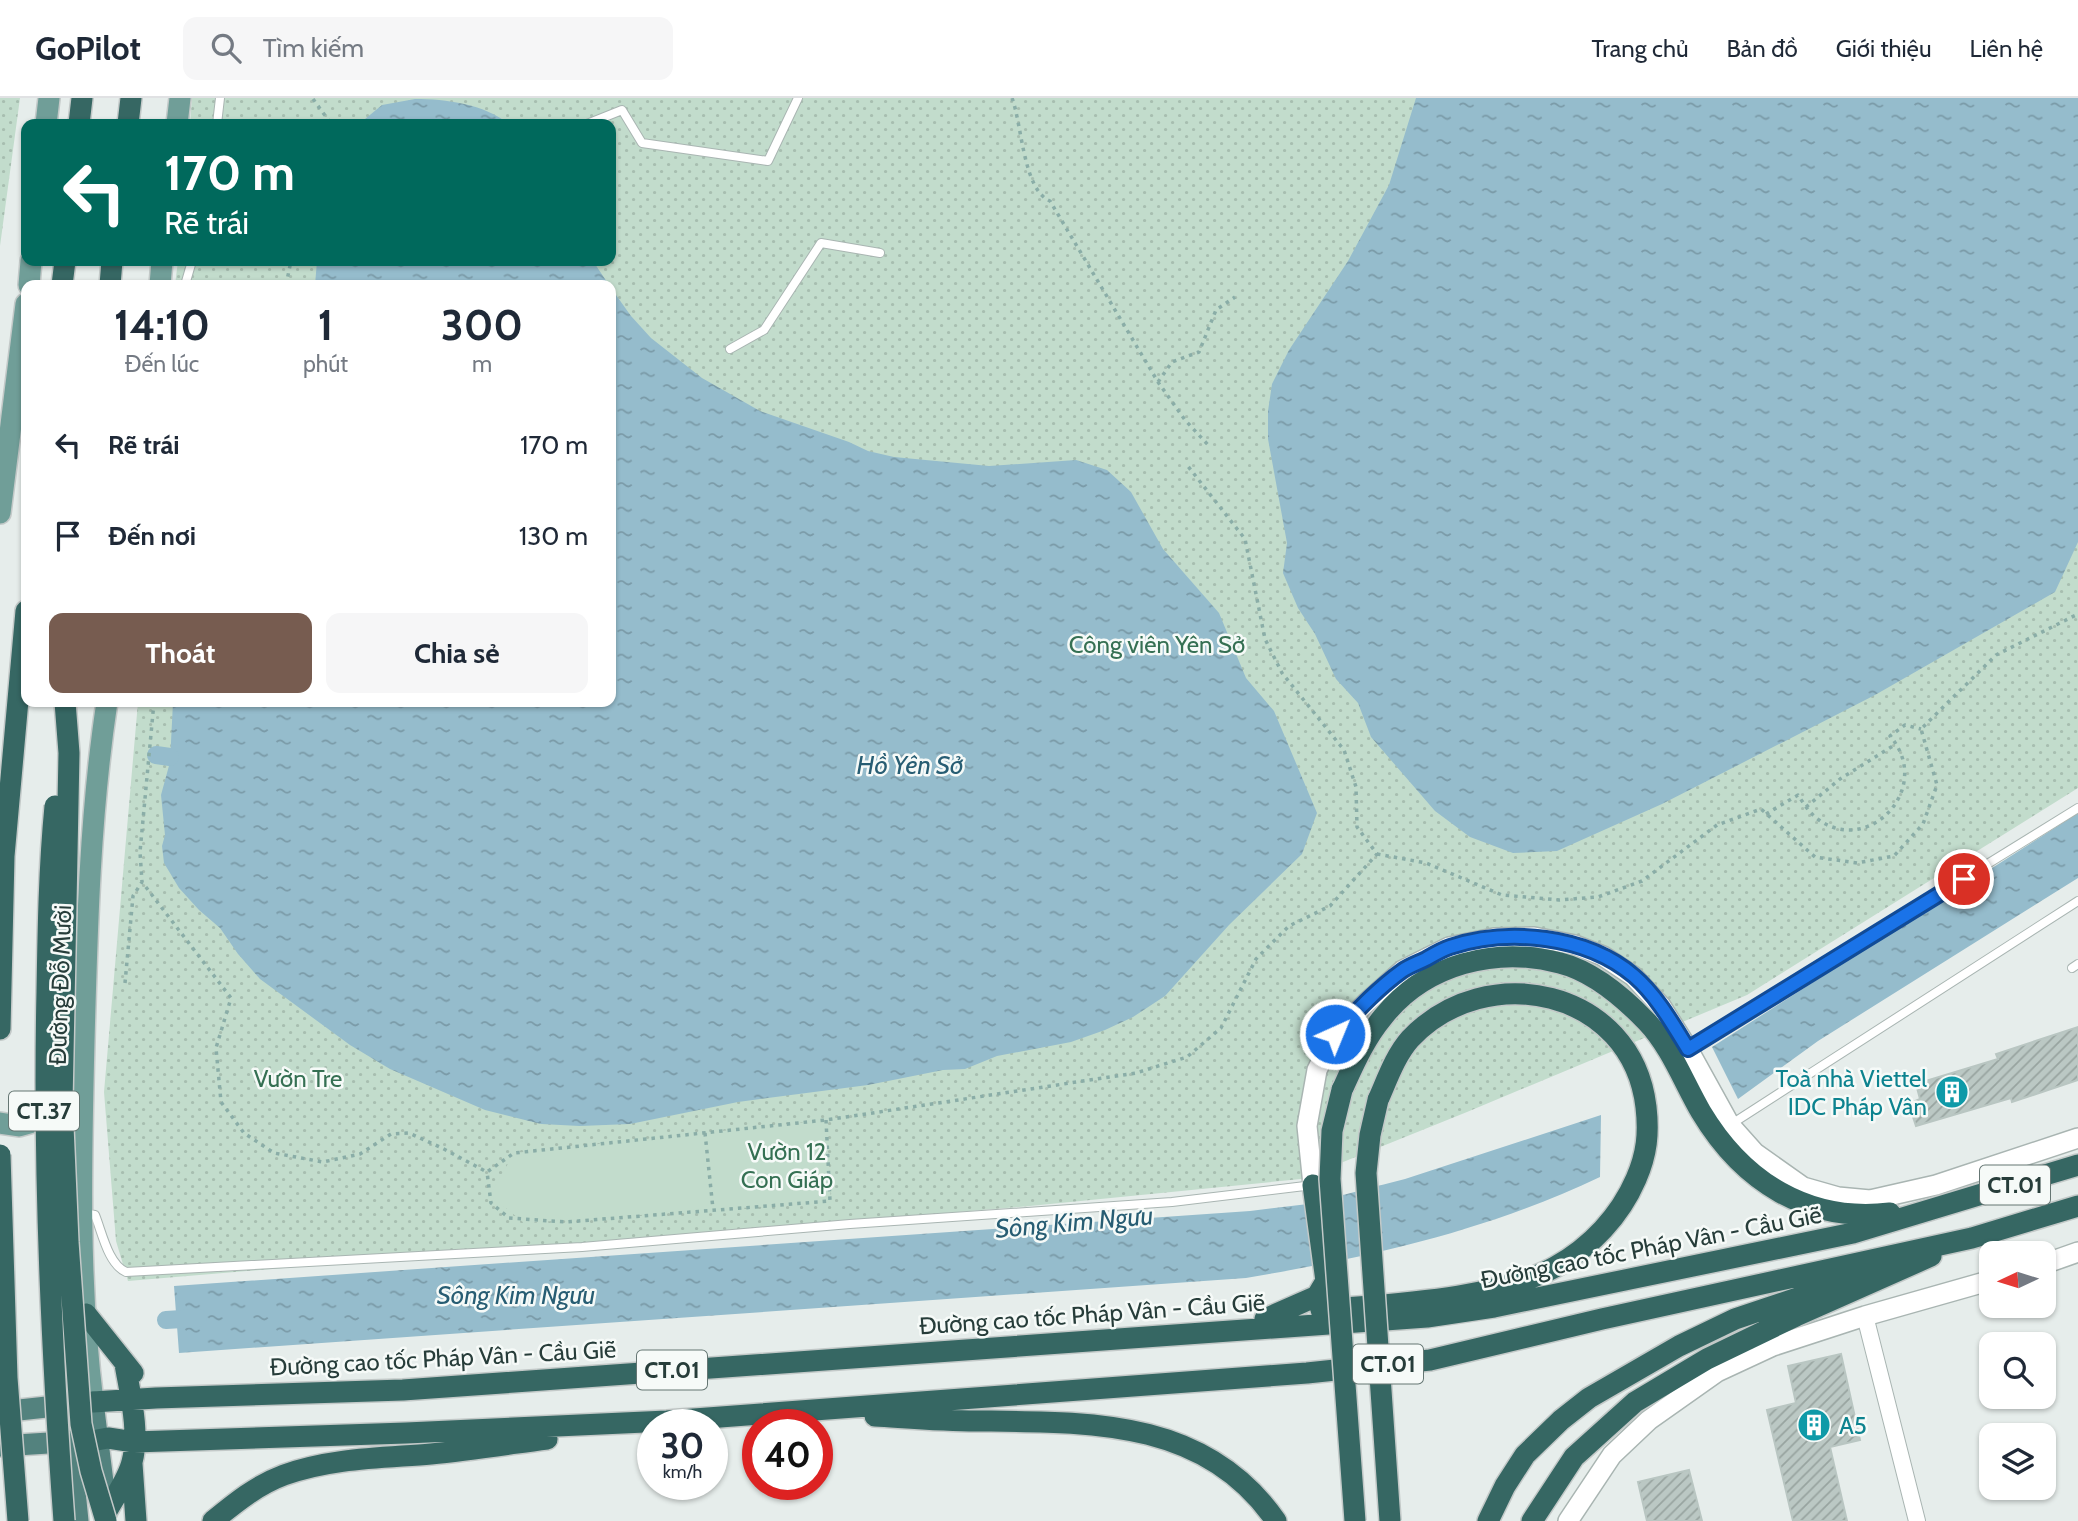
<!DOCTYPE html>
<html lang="vi">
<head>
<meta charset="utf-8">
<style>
  body { margin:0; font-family:Cabin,sans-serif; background:#f6f6f7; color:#1f2937; height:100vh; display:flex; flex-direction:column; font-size:26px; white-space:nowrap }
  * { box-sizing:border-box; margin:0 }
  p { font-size:23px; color:#747a83 }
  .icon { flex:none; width:38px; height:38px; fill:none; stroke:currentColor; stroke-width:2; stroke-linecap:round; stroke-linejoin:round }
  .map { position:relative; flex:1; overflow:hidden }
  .side { position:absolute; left:21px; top:182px; width:595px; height:427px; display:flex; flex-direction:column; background:#fff; border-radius:14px; box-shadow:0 2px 5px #0004 }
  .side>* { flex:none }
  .hud { position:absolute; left:21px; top:21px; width:595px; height:147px; border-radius:14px; box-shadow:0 2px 5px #0004; background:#00695c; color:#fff; overflow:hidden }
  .needle { width:46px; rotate:266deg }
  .buttons { position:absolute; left:1979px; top:1143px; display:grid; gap:14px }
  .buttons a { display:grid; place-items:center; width:77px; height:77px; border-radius:14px; background:#fff; box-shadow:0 2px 5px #0004; font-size:35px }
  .speed { position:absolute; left:637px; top:1311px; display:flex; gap:14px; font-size:35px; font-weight:700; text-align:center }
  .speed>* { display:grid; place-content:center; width:91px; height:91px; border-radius:50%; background:#fff; box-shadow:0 2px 5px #0004; line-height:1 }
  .speed small { font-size:18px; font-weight:400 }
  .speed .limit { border:10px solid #d22; background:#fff; color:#111 }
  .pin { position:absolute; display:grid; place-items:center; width:60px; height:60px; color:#fff; margin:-30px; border:4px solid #fff; border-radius:50%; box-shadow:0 2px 7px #0007 }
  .me { position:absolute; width:77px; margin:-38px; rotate:44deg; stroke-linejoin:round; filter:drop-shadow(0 0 5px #0008) }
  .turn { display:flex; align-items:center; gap:24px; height:147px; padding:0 28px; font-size:32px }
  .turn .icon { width:91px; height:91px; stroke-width:2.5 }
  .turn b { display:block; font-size:49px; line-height:60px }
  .eta { display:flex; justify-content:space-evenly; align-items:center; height:119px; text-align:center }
  .eta b { font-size:42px; font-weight:800; line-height:49px }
  .button { display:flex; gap:14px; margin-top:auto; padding:14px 28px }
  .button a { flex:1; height:80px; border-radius:14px; background:#775c50; color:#fff; font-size:28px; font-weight:800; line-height:80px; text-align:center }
  .button a+a { background:#f6f6f7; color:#1f2937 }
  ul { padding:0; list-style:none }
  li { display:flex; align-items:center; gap:21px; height:91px; padding:0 28px }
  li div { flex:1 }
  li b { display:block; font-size:26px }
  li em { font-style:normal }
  header { display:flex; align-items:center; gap:42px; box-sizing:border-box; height:98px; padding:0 35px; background:#fff; border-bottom:2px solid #e0e1e3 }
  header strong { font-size:33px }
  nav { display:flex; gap:38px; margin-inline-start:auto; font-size:24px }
  .search { width:490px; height:63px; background:#f6f6f7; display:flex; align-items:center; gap:18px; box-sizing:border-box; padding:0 24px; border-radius:14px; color:#747a83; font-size:26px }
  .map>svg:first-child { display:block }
  .grass { fill:url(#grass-dots) }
  .garden { fill:#c2dccc }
  .water { fill:url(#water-ripples) }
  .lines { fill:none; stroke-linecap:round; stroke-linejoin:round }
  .canal { stroke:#95bccc; stroke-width:18 }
  .building { fill:url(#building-hatch); stroke:#b9c6c2; stroke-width:2 }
  .service-casing { stroke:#a9b5b2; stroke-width:10 }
  .minor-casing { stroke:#a9b5b2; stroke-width:18 }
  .tertiary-casing { stroke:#a9b5b2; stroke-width:22 }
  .primary-casing { stroke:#c3c9c8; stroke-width:24 }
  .trunk-casing { stroke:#c3c9c8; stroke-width:24 }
  .motorway-casing { stroke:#c3c9c8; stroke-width:24 }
  .path { stroke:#8aada7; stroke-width:3.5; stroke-dasharray:3.5 5; stroke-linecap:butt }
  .service { stroke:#fff; stroke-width:8 }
  .minor { stroke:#fff; stroke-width:16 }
  .tertiary { stroke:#fff; stroke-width:19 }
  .primary { stroke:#709e98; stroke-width:21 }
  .trunk { stroke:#53827e; stroke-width:21 }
  .motorway { stroke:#366763; stroke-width:21 }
  .motorway-bridge-casing { stroke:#c3c9c8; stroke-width:24; stroke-linecap:butt }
  .motorway-bridge { stroke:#366763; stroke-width:21 }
  .route-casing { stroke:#114b97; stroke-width:18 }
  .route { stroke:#1a73e8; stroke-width:12 }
  .labels { text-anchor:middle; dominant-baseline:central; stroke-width:5; stroke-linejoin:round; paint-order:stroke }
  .shield { fill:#f6faf8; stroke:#657673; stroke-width:2 }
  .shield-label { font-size:23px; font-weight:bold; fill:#273d3a }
  .park-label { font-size:24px; fill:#357053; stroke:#f6faf8 }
  .street-label { font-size:24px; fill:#273d3a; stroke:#f6faf8 }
  .culture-label { font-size:24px; fill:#0d838f; stroke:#f6faf8; text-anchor:end }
  .water-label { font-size:26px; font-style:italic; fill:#275d73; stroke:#f6faf8 }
</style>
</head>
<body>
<header>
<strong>GoPilot</strong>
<div class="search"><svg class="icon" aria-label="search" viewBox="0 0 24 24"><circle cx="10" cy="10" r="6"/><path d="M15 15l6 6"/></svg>Tìm kiếm</div>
<nav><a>Trang chủ</a><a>Bản đồ</a><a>Giới thiệu</a><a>Liên hệ</a></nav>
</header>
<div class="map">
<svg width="2078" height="1423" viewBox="0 0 2078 1423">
  <defs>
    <pattern id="grass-dots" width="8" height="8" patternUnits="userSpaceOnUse" patternTransform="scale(1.75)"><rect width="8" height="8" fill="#c2dccc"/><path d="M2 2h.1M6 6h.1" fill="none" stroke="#a7beb0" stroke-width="1.8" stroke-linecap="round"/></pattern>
    <pattern id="water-ripples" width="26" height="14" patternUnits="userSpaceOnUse" patternTransform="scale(1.75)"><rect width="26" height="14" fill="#95bccc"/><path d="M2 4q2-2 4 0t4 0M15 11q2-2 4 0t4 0" fill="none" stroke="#7a9aa7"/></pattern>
    <pattern id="building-hatch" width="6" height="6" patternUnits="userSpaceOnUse" patternTransform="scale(1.75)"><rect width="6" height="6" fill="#bbc8c4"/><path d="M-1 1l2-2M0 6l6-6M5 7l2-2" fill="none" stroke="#98a4a0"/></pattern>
  </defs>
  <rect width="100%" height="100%" fill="#e6edeb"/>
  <!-- grass -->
  <path class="grass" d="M0,0h20l-20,148z
    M192,0h1886v690l-331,207 -280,117 -166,67 -271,27 -902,75 -12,-40 -12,-149 34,-390h473v-417h-436l3,-24h433v-137h-421z"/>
  <!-- garden -->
  <path class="garden" d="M826,1022l5,82 -307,21 -34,-28 24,-42z"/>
  <!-- water -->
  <path class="water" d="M1416,0h662v444l-23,50 -180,103 -213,109 -105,47 -44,2 -43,-16 -35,-26 -64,-74 -13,-34 -22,-24 -21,-45 -17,-26 -15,-35 4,-30 -19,-104v-28l4,-27 17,-34 59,-89 41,-76z
    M415,1c31,0 69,5 94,25h-150l23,-19z
    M317,163h276l16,24h-294z
    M611,190l20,28 20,22 51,40 58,33 89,31 19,9 26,6 95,9 87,-6 31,10 24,22 32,57 56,64 27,65 28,33 43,102 -15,41 -73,71 -64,71 -32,21 -28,13 -34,12 -74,14 -32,13 -22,1 -75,15 -130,17 -108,22 -50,2 -39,-2 -56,-14 -95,-41 -40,-24 -90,-66 -22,-25 -18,-26 -21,-18 -20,-22 -15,-25 -2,-17 3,-11 -4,-40 9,-33 3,-60h438z
    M2078,715v65l-260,163 -80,58 -26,-52z
    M1601,1017l-1,62c-114,54 -230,80 -354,101l-1067,75 -5,-67 1076,-75 58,-7 97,-25z"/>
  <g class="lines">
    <!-- canal -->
    <path class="canal" d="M156,657l14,2
      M166,1222l32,-2"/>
  </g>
  <!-- building -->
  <path class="building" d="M2078,929v53l-66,22 -1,-4 -95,28 -4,-12 6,-2 -3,-11 5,-2 -4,-15 82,-25 -2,-5z
    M1841,1256l19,86 -30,7 17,74h-54l-26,-111 29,-7 -8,-37z
    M1689,1372l13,51h-55l-9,-39z"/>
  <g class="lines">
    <defs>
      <path id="service" d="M217,26l3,-26
        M587,26l35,-14 20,33 126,18 30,-63
        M185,187l7,-24
        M730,251l34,-19 57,-87 59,10
        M2072,870l6,-4
        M1688,951l390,-241
        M1730,1027l348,-224
        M82,1115l13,2c7,17 13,49 31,57l456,-25 268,-23 322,-22 141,-17"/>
      <path id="minor" d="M1865,1218l52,205"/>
      <path id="tertiary" d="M1313,1087l-6,-59 10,-56 18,-36 31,-31 37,-33 46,-23 45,-9 40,-1 41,8 28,11 30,20 28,30 27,43 42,76 25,28 48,34 35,10 32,3 66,-15 142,-47
        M2044,1166l34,-12
        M1568,1423l44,-66 37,-35 68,-48 56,-26 92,-30 127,-36"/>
      <path id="primary" d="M46,26l3,-26
        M177,26l3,-26
        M29,187l2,-24
        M160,187l2,-24
        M0,415l26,-209
        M0,1025l19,3 43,-12
        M93,1304c-15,-119 -12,-241 -9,-361 3,-113 6,-228 23,-339"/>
      <path id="trunk" d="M0,1314l93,-10 12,96
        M70,1343l8,80
        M0,1348l97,-6"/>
      <path id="motorway" d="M79,26l3,-26
        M128,26l3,-26
        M62,187l3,-24
        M110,187l2,-24
        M0,931l4,-173 22,-245
        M1342,992c12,-26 22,-50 41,-73 42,-53 113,-71 177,-54 32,8 64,35 87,59 24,25 37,61 54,90 42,70 107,111 189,101
        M1321,1212c67,-6 175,-10 234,-43 36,-20 65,-51 81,-88 11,-25 13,-46 10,-72 -14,-118 -160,-149 -236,-68 -15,17 -23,41 -32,61
        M86,1216l47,59
        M1265,1221l52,-23 9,-15 -13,-96
        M93,1304l63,-4 247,-8 1024,-73 67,-10 359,-74 225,-68
        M875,1318c33,2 67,5 101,5 112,1 229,-3 300,100
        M97,1342l11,-2 26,4 272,-9 261,-12 640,-48 123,-13 172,-41 370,-81 106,-32
        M132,1366l4,57
        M107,1413c8,-15 21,-32 25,-49 8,-30 -2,-68 -7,-98
        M213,1423c22,-18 44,-36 71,-46 47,-17 98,-17 147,-21 39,-4 78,-10 116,-15
        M1488,1423l17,-35 20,-31 36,-35 28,-22 90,-52 56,-27 142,-48
        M1532,1423l42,-64 61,-55 72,-43 89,-43 135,-60"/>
    </defs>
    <!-- service casing -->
    <use href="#service" class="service-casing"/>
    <!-- minor casing -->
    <use href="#minor" class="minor-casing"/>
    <!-- tertiary casing -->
    <use href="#tertiary" class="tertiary-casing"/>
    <!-- primary casing -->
    <use href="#primary" class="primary-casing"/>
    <!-- trunk casing -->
    <use href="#trunk" class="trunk-casing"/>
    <!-- motorway casing -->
    <use href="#motorway" class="motorway-casing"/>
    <!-- path -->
    <path class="path" d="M1012,0c10,26 11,92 38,103l108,181 27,38 25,27
      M313,1l16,22
      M286,187l5,-24
      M1158,284l14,-20 27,-10 17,-42 19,-13
      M154,604l-14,150 2,30 89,116 -15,50 5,54 23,31 30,20 49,9 37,-8 31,-20 18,-1 33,15 45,24
      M1806,709l34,-28 56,-35
      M1766,716l32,-19c6,9 12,19 21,25 51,36 115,-33 71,-84l15,-11 16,4
      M1377,756l49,9 76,32 57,5 39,-3 44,-16 75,-56 44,-16 54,48 42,6 37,-7 29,-32 14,-39 -16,-56 75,-74 82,-41
      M125,885l8,-87 9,-14
      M826,1022l4,81 -264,21 -57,-4 -18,-15 -4,-31 27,-19 312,-33 310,-47 51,-16 34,-29 35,-69 33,-33 41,-20 47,-52 -20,-27 -1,-40 -12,-37 -62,-77 -17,-34 -20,-100 -58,-74
      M705,1035l8,76"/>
    <!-- service -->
    <use href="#service" class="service"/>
    <!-- minor -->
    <use href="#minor" class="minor"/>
    <!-- tertiary -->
    <use href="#tertiary" class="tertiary"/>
    <!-- primary -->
    <use href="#primary" class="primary"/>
    <!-- trunk -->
    <use href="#trunk" class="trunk"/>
    <!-- motorway -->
    <use href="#motorway" class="motorway"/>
    <defs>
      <path id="motorway-bridge" d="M65,604l4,51 -7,350 6,139 13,182 10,47 15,50
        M55,708c-6,62 -7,124 -8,186 -4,176 4,353 17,529
        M1342,992l-10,41 -2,48 25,342
        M1378,1002l-8,35 -4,38 24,348
        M0,1057l7,223 11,143"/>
    </defs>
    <!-- motorway-bridge casing -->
    <use href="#motorway-bridge" class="motorway-bridge-casing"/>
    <!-- motorway-bridge -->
    <use href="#motorway-bridge" class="motorway-bridge"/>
  </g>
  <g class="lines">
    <defs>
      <path id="route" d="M1335,936c21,-22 42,-45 67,-63 7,-5 16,-8 24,-12 7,-4 15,-9 24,-12 58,-19 136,-12 184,29 23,20 38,47 54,73l276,-170"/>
    </defs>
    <!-- route casing -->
    <use href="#route" class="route-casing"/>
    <!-- route -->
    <use href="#route" class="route"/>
  </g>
  <!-- icons -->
  <defs>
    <symbol id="building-disc" viewBox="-11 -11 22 22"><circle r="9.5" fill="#0f9aa8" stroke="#f6faf8"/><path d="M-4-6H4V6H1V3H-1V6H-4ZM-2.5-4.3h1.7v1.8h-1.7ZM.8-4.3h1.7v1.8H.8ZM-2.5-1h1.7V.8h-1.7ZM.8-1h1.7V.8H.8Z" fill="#fff"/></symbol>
  </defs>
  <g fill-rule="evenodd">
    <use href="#building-disc" x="1933" y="975" width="38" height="38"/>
    <use href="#building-disc" x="1795" y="1308" width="38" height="38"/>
  </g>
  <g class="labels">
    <!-- shield labels -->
    <g class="shield">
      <rect x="9" y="993.5" width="70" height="39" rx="5"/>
      <rect x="1980" y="1067.5" width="70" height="39" rx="5"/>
      <rect x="1353" y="1246.5" width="70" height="39" rx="5"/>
      <rect x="637" y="1252.5" width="70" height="39" rx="5"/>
    </g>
    <g class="shield-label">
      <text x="44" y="1013">CT.37</text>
      <text x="2015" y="1087">CT.01</text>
      <text x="1388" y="1266">CT.01</text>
      <text x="672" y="1272">CT.01</text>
    </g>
    <!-- park labels -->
    <g class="park-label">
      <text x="1157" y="546">Công viên Yên Sở</text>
      <text x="298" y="980">Vườn Tre</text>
      <text x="787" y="1053">Vườn 12<tspan x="787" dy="28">Con Giáp</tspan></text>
    </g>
    <!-- street labels -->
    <g class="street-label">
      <text transform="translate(60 887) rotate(-88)">Đường Đỗ Mười</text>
      <text transform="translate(1651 1149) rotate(-11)">Đường cao tốc Pháp Vân - Cầu Giẽ</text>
      <text transform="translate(1092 1216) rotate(-4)">Đường cao tốc Pháp Vân - Cầu Giẽ</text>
      <text transform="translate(443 1260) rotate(-3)">Đường cao tốc Pháp Vân - Cầu Giẽ</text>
    </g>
    <!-- culture labels -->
    <g class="culture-label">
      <text x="1927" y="980">Toà nhà Viettel<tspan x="1927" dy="28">IDC Pháp Vân</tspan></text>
      <text x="1839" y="1327" text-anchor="start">A5</text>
    </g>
    <!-- water labels -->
    <g class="water-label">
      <text x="910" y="667">Hồ Yên Sở</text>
      <text transform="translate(1074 1124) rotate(-5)">Sông Kim Ngưu</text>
      <text x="516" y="1197">Sông Kim Ngưu</text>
    </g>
  </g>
</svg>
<div class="buttons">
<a><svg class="needle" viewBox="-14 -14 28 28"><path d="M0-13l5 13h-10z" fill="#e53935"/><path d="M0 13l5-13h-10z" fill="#747a83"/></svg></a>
<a><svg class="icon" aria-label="search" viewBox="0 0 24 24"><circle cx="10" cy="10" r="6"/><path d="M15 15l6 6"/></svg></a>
<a><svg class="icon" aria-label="layers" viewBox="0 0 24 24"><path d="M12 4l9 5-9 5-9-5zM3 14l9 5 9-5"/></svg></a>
</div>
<div class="speed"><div>30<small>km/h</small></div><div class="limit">40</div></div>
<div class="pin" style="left:1964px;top:781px;background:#d93025"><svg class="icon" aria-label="arrive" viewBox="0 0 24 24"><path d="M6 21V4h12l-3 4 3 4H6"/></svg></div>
<svg class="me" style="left:1335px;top:936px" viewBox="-20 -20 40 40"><circle r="17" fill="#1a73e8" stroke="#fff" stroke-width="3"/><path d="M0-11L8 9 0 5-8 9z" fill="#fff"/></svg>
<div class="hud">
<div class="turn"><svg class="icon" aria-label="left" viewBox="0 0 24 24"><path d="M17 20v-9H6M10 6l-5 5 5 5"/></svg><div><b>170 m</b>Rẽ trái</div></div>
</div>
<section class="side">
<div class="eta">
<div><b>14:10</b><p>Đến lúc</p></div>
<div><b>1</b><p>phút</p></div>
<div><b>300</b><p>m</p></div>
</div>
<ul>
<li><svg class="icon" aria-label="left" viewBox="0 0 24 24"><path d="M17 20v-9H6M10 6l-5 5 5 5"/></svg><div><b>Rẽ trái</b></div><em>170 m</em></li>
<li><svg class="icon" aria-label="arrive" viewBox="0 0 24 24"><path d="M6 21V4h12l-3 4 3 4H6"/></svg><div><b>Đến nơi</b></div><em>130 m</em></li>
</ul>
<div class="button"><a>Thoát</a><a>Chia sẻ</a></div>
</section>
</div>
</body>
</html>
